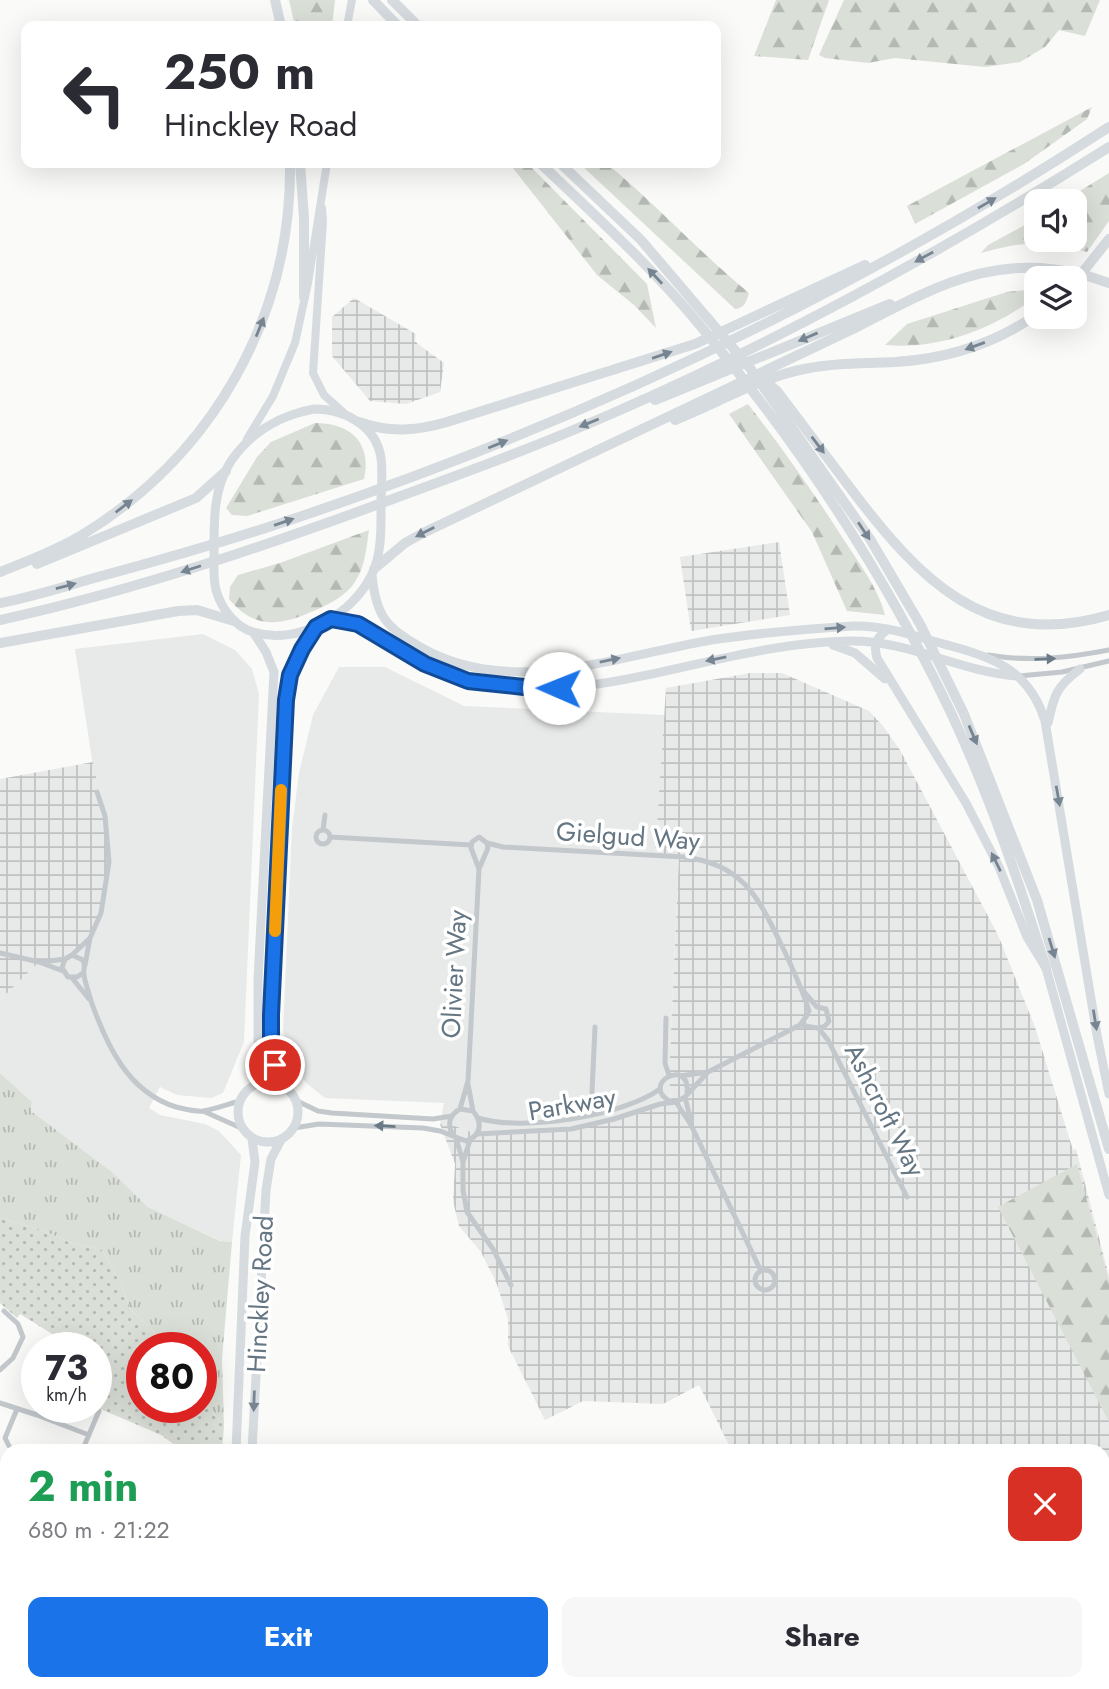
<!DOCTYPE html>
<html lang="en">
<head>
<meta charset="utf-8">
<style>
  body { margin:0; font-family:Jost,sans-serif; background:#f7f7f7; color:#2b2b33; height:100vh; display:flex; flex-direction:column; font-size:26px; white-space:nowrap }
  * { box-sizing:border-box; margin:0 }
  p { font-size:23px; color:#7c7c81 }
  .icon { flex:none; width:38px; height:38px; fill:none; stroke:currentColor; stroke-width:2; stroke-linecap:round; stroke-linejoin:round }
  .map { position:relative; flex:1; overflow:hidden }
  .drawer { position:absolute; left:0px; top:1444px; width:1110px; height:247px; display:flex; flex-direction:column; background:#fff; border-radius:21px 21px 0 0; box-shadow:0 7px 28px #0002 }
  .drawer>* { flex:none }
  .top-card { position:absolute; left:21px; top:21px; width:700px; height:147px; border-radius:14px; box-shadow:0 7px 28px #0002; background:#fff; color:#2b2b33; overflow:hidden }
  .tools { position:absolute; left:1024px; top:189px; display:grid; gap:14px }
  .tools a { display:grid; place-items:center; width:63px; height:63px; border-radius:14px; background:#fff; box-shadow:0 7px 28px #0002; font-size:35px }
  .speed { position:absolute; left:21px; top:1332px; display:flex; gap:14px; font-size:35px; font-weight:700; text-align:center }
  .speed>* { display:grid; place-content:center; width:91px; height:91px; border-radius:50%; background:#fff; box-shadow:0 7px 28px #0002; line-height:1 }
  .speed small { font-size:18px; font-weight:400 }
  .speed .limit { border:10px solid #d22; background:#fff; color:#111 }
  .pin { position:absolute; display:grid; place-items:center; width:60px; height:60px; color:#fff; margin:-30px; border:4px solid #fff; border-radius:50%; box-shadow:0 2px 7px #0007 }
  .me { position:absolute; width:77px; margin:-38px; rotate:271deg; stroke-linejoin:round; filter:drop-shadow(0 0 5px #0008) }
  .turn { display:flex; align-items:center; gap:24px; height:147px; padding:0 28px; font-size:32px }
  .turn .icon { width:91px; height:91px; stroke-width:2.5 }
  .turn b { display:block; font-size:49px; line-height:60px }
  .round { display:grid; place-items:center; flex:none; width:74px; height:74px; border-radius:14px; background:#f7f7f7 }
  .summary { display:flex; align-items:center; justify-content:space-between; height:119px; padding:0 28px }
  h1 { font-size:42px; font-weight:700; line-height:52px; color:#1e9e55 }
  .cta { display:flex; gap:14px; margin-top:auto; padding:14px 28px }
  .cta a { flex:1; height:80px; border-radius:14px; background:#1a73e8; color:#fff; font-size:28px; font-weight:700; line-height:80px; text-align:center }
  .cta a+a { background:#f7f7f7; color:#2b2b33 }
  .map>svg:first-child { display:block }
  .built { fill:#e8e9e9 }
  .industrial { fill:url(#industrial-grid) }
  .grass { fill:url(#grass-tufts) }
  .forest { fill:url(#forest-firs) }
  .park { fill:url(#park-dots) }
  .lines { fill:none; stroke-linecap:round; stroke-linejoin:round }
  .stream { stroke:#bbc7cb; stroke-width:2 }
  .minor { stroke:#c3c8cc; stroke-width:5 }
  .tertiary { stroke:#c3c8cc; stroke-width:7 }
  .secondary { stroke:#d6dbdf; stroke-width:8 }
  .trunk { stroke:#d6dbdf; stroke-width:9 }
  .motorway { stroke:#d6dbdf; stroke-width:10 }
  .oneway { fill:#768591 }
  .oneway2 { fill:#6a7a87 }
  .route-casing { stroke:#114b97; stroke-width:18 }
  .route { stroke:#1a73e8; stroke-width:12 }
  .slow { stroke:#f59e0b; stroke-width:12 }
  .labels { text-anchor:middle; dominant-baseline:central; stroke-width:7; stroke-linejoin:round; paint-order:stroke }
  .street-label { font-size:26px; fill:#657683; stroke:#fff }
</style>
</head>
<body>
<div class="map">
<svg width="1109" height="1689" viewBox="0 0 1109 1689">
  <defs>
    <pattern id="industrial-grid" width="8" height="8" patternUnits="userSpaceOnUse" patternTransform="scale(1.75)"><rect width="8" height="8" fill="#e8e9e9"/><path d="M0 4h8M4 0v8" fill="none" stroke="#c0c1c2"/></pattern>
    <pattern id="grass-tufts" width="24" height="20" patternUnits="userSpaceOnUse" patternTransform="scale(1.75)"><rect width="24" height="20" fill="#dadfd7"/><path d="M3 7l-1-3M5 7V3M7 7l1-3M15 17l-1-3M17 17v-4M19 17l1-3" fill="none" stroke="#b4b9b4"/></pattern>
    <pattern id="forest-firs" width="22" height="20" patternUnits="userSpaceOnUse" patternTransform="scale(1.75)"><rect width="22" height="20" fill="#dadfd7"/><path d="M5 1l3.5 6h-7zM16 11l3.5 6h-7z" fill="#b4b9b4"/></pattern>
    <pattern id="park-dots" width="8" height="8" patternUnits="userSpaceOnUse" patternTransform="scale(1.75)"><rect width="8" height="8" fill="#dadfd7"/><path d="M2 2h.1M6 6h.1" fill="none" stroke="#b4b9b4" stroke-width="1.8" stroke-linecap="round"/></pattern>
  </defs>
  <rect width="100%" height="100%" fill="#fafaf8"/>
  <!-- built -->
  <path class="built" d="M203,634l32,16 17,19 7,25 -15,348 -21,51 -12,5 -34,-3 -17,-8 -11,21 11,7 45,9 14,7 22,24 -9,87 -11,-1 -73,-34 -36,-35 -81,-61 1,-9 -32,-29v-73l39,-38 58,-170 -22,-143z
    M339,667h46l79,39 201,9 -10,140 24,1 -10,219 2,27 -83,23 -111,9 -28,-10h-9l4,-21 -119,-5 -19,-15 -15,-23 -8,-29 9,-203 7,-55 14,-58z"/>
  <!-- industrial -->
  <path class="industrial" d="M354,298l62,36 -1,7 3,3 26,19 -4,29 -34,12 -36,-3 -38,-45v-39z
    M779,542l11,73 -99,16 -11,-74z
    M750,673h32l87,38 14,15 17,24 98,185 37,92 38,123 3,-1 33,127v345l-6,13 -1,-183h-370l-33,-66 -36,19 -80,-3 -38,19 -37,-74v-27l-12,-37 -15,-30 -22,-26 -6,-25 2,-37 -15,-40h9l28,10 94,-5 100,-27 -2,-27 10,-218 -24,-2 11,-167z
    M93,762l16,79 -3,51 -16,46 -18,17 -9,16 -24,-9 -39,38v-221z
    M859,1684h219l-2,5h-209z"/>
  <!-- grass -->
  <path class="grass" d="M0,1073l32,29 -1,9 81,61 36,35 72,34 12,1 -10,117 2,67 -23,-28v-50l-34,-1 -10,-12 -26,-25 -11,-28 -18,-32 -33,-8 -28,-12 -41,-12z"/>
  <!-- forest -->
  <path class="forest" d="M289,0h46l-3,26h-37z
    M776,0h53l-21,60 -54,-4z
    M844,0h256l-15,36 -26,-6 -14,17 -25,15 -35,5 -90,-9 -27,5 -43,-5 -6,-3z
    M1092,107l-5,12 -63,45 -109,60 -8,-18z
    M509,163h18l120,121 9,44 -22,-23 -37,-30z
    M579,163h27c50,41 93,89 143,130 -3,9 -4,15 -14,16z
    M1109,173v48l-22,31c-45,-12 -61,-11 -106,1l7,-8 48,-26v21h38v-39h-10z
    M1036,289v8c-43,32 -96,53 -151,48l22,-21 100,-32z
    M748,404c34,44 66,89 96,136 15,23 34,48 41,75l-38,-4 -35,-79 -83,-118z
    M315,423c36,0 57,20 49,56l-117,37 -15,-1 -6,-7 31,-51 14,-15z
    M369,530c-3,20 -4,40 -17,56 -10,12 -26,20 -41,26 -32,14 -57,17 -82,-13l1,-12 8,-12 42,-12z
    M1077,1164l32,117v141l-111,-215z"/>
  <!-- park -->
  <path class="park" d="M0,1218l41,12 28,12 33,8 18,32 11,28 26,25 10,12 -25,1v59h59v-9l23,28 -2,25h-39l-22,-16 -65,-28v-59l-38,-1 4,-7 -42,-26 -3,4 -17,-15z"/>
  <g class="lines">
    <!-- stream -->
    <path class="stream" d="M1102,1644l7,-16
      M1074,1689l3,-5"/>
    <!-- minor -->
    <path class="minor" d="M988,655c42,7 80,3 121,-5
      M1019,676l43,-4 47,-11
      M316 837a7 7 0 1 1 14 0a7 7 0 1 1-14 0Z
      M323,830l2,-15
      M330,837l141,8
      M479,869l-8,-21 1,-6 7,-5 8,6 16,4 181,10c59,7 74,40 98,89 10,21 20,42 27,65
      M0,953l39,9 24,9
      M72,955l18,-17
      M42,962l23,-3
      M85,965l5,-27 11,-25 8,-51 -4,-46 -8,-24
      M83,973l-6,4h-9l-6,-9 3,-9 7,-4 11,5c3,6 0,9 1,15 1,8 5,18 7,26 16,45 37,91 85,106 9,2 18,5 27,4 12,-2 25,-7 37,-10
      M72,978l17,21
      M666,1018l-1,45 4,12
      M800,1025c11,1 22,8 29,-4l-3,-12 -9,-2 -12,-14
      M819,1029l9,11 79,157
      M680,1076l28,-4 92,-47 8,-11
      M468,1084l5,27
      M685,1097l6,24
      M297,1101l21,10 14,2 101,6 19,-3
      M671,1102c-33,-18 20,-46 16,-9
      M676,1102l15,23 70,146
      M460,1109l8,-28 11,-212 9,-21 -1,-5
      M203,1111l38,17
      M594,1114l-2,-22 3,-65
      M478,1118c44,14 145,-2 182,-29
      M294,1128l25,-4 104,4 17,3 26,10c15,-5 17,-18 7,-30l-13,-2c-11,6 -13,16 -7,26
      M477,1134l94,-5 43,-10 46,-15 16,-2 9,-5 23,-25
      M456,1138l7,24v28l4,22 26,37 18,36
      M463,1162l7,-22
      M755 1280a10 10 0 1 1 20 0a10 10 0 1 1-20 0Z
      M0,1370l13,-12 10,-21 -5,-13 -14,-13
      M0,1403l37,12 52,20
      M9,1446l-4,-8 12,-29
      M82,1451l17,-40
      M0,1607l7,-14
      M73,1684l4,3
      M148,1684l1,5
      M489,1684l3,5
      M674,1684l5,5
      M380,1689l1,-5
      M417,1689v-5
      M567,1689l5,-5
      M765,1689h25"/>
    <!-- tertiary -->
    <path class="tertiary" d="M0,1512l7,4"/>
    <!-- secondary -->
    <path class="secondary" d="M347,26l5,-26
      M322,208l1,13 -10,152 11,22 20,18
      M247,439l26,-43 22,-53 13,-60 19,-120"/>
    <!-- trunk -->
    <path class="trunk" d="M314,409c30,0 62,16 67,49 2,15 0,32 0,48 0,22 1,47 -9,68 -19,41 -74,72 -119,58 -18,-5 -32,-24 -37,-42 -3,-12 -2,-25 -2,-37 0,-32 -1,-64 17,-92 20,-29 50,-46 83,-52z
      M372,575c4,42 14,52 50,73 88,50 197,8 289,-8 47,-7 95,-11 142,-14 34,-1 67,12 98,20 45,12 79,26 94,75l52,314 12,59
      M331,619c8,1 18,1 26,5 16,6 31,19 45,28 28,17 57,28 90,32 22,3 46,5 69,4 97,-7 190,-46 289,-47 57,-1 109,30 166,35
      M888,629c-11,8 -15,15 -11,29l89,145 33,64 28,70 19,31 63,227
      M253,632l13,20 8,20 -16,307v76l-4,30
      M833,645l22,8 30,26
      M1048,723c6,-28 8,-36 32,-54
      M238 1112a30 30 0 1 1 60 0a30 30 0 1 1-60 0Z
      M284,1088l-10,-27 -3,-15 8,-226 8,-135 6,-18 22,-40
      M236,1451l9,-215 10,-74 -3,-23
      M252,1451l14,-261 5,-31 10,-19
      M232,1689v-5
      M241,1689l1,-5"/>
    <!-- motorway -->
    <path class="motorway" d="M275,0l6,26
      M373,0l25,26
      M392,0l26,26
      M300,163l4,55v79
      M540,163c56,53 114,106 163,166 98,118 183,247 249,386 38,82 67,167 94,253
      M560,163l81,77 109,128 120,171 50,85 44,90 73,186 72,249
      M1074,283l35,-44
      M764,380l13,11c24,32 49,65 74,98 69,91 135,162 258,126
      M655,400l235,-96
      M675,420c43,-17 84,-42 129,-51 31,-6 61,-6 91,-7 51,-3 99,-18 141,-47
      M359,422c31,11 57,9 88,0l248,-78 170,-79
      M37,564l159,-66 30,-27
      M374,569l31,-26 18,-10 432,-205c88,-46 153,-82 254,-45
      M0,572c28,-11 56,-22 82,-37 131,-80 210,-219 208,-372
      M0,603c32,-6 63,-16 94,-25 67,-18 133,-37 199,-59 287,-96 562,-227 816,-392
      M0,620c132,-29 263,-73 390,-120 74,-27 148,-54 221,-86 172,-75 339,-167 498,-267
      M0,643l178,-32 19,-1 37,11"/>
  </g>
  <!-- one-way arrows -->
  <defs><path id="oneway-solid" d="M-6-.8H1V-3.2L6.5 0L1 3.2V.8H-6Z" transform="scale(1.75)"/></defs>
  <g class="oneway">
    <use href="#oneway-solid" transform="translate(987 203) rotate(-30)"/>
    <use href="#oneway-solid" transform="translate(924 257) rotate(151)"/>
    <use href="#oneway-solid" transform="translate(655 276) rotate(-133)"/>
    <use href="#oneway-solid" transform="translate(260 327) rotate(-68)"/>
    <use href="#oneway-solid" transform="translate(808 337) rotate(157)"/>
    <use href="#oneway-solid" transform="translate(975 346) rotate(160)"/>
    <use href="#oneway-solid" transform="translate(662 355) rotate(-19)"/>
    <use href="#oneway-solid" transform="translate(589 423) rotate(158)"/>
    <use href="#oneway-solid" transform="translate(498 444) rotate(-22)"/>
    <use href="#oneway-solid" transform="translate(818 445) rotate(53)"/>
    <use href="#oneway-solid" transform="translate(124 506) rotate(-37)"/>
    <use href="#oneway-solid" transform="translate(284 522) rotate(-19)"/>
    <use href="#oneway-solid" transform="translate(864 531) rotate(56)"/>
    <use href="#oneway-solid" transform="translate(425 532) rotate(153)"/>
    <use href="#oneway-solid" transform="translate(191 569) rotate(162)"/>
    <use href="#oneway-solid" transform="translate(66 586) rotate(-15)"/>
    <use href="#oneway-solid" transform="translate(835 628) rotate(-5)"/>
    <use href="#oneway-solid" transform="translate(716 659) rotate(169)"/>
    <use href="#oneway-solid" transform="translate(610 660) rotate(-11)"/>
    <use href="#oneway-solid" transform="translate(973 735) rotate(67)"/>
    <use href="#oneway-solid" transform="translate(1058 796) rotate(80)"/>
    <use href="#oneway-solid" transform="translate(996 862) rotate(-116)"/>
    <use href="#oneway-solid" transform="translate(1052 948) rotate(73)"/>
    <use href="#oneway-solid" transform="translate(1095 1020) rotate(81)"/>
    <use href="#oneway-solid" transform="translate(254 1401) rotate(92)"/>
  </g>
  <g class="oneway2">
    <use href="#oneway-solid" transform="translate(1045 659) rotate(-2)"/>
    <use href="#oneway-solid" transform="translate(385 1126) rotate(-177)"/>
  </g>
  <g class="lines">
    <defs>
      <path id="route" d="M275,1065l-4,-19v-31l15,-315 4,-25 12,-26 14,-22 15,-8 27,5 67,40 43,17 56,6 35,1"/>
    </defs>
    <!-- route casing -->
    <use href="#route" class="route-casing"/>
    <!-- route -->
    <use href="#route" class="route"/>
    <!-- slow -->
    <path class="slow" d="M275,931l6,-141"/>
  </g>
  <g class="labels">
    <!-- street labels -->
    <g class="street-label">
      <text transform="translate(628 836) rotate(4)">Gielgud Way</text>
      <text transform="translate(454 974) rotate(-87)">Olivier Way</text>
      <text transform="translate(572 1104) rotate(-10)">Parkway</text>
      <text transform="translate(885 1110) rotate(63)">Ashcroft Way</text>
      <text transform="translate(260 1294) rotate(-87)">Hinckley Road</text>
    </g>
  </g>
</svg>
<div class="tools">
<a><svg class="icon" aria-label="sound" viewBox="0 0 24 24"><path d="M4 9h4l5-4v14l-5-4H4zM17 9q2 3 0 6"/></svg></a>
<a><svg class="icon" aria-label="layers" viewBox="0 0 24 24"><path d="M12 4l9 5-9 5-9-5zM3 14l9 5 9-5"/></svg></a>
</div>
<div class="speed"><div>73<small>km/h</small></div><div class="limit">80</div></div>
<div class="pin" style="left:275px;top:1065px;background:#d93025"><svg class="icon" aria-label="arrive" viewBox="0 0 24 24"><path d="M6 21V4h12l-3 4 3 4H6"/></svg></div>
<svg class="me" style="left:559px;top:688px" viewBox="-20 -20 40 40"><circle r="19" fill="#fff"/><path d="M0-13L10 11 0 6-10 11z" fill="#1a73e8"/></svg>
<div class="top-card">
<div class="turn"><svg class="icon" aria-label="left" viewBox="0 0 24 24"><path d="M17 20v-9H6M10 6l-5 5 5 5"/></svg><div><b>250 m</b>Hinckley Road</div></div>
</div>
<section class="drawer">
<div class="summary"><div><h1>2 min</h1><p>680 m · 21:22</p></div><a class="round" style="background:#d93025;color:#fff"><svg class="icon" aria-label="close" viewBox="0 0 24 24"><path d="M6 6l12 12M18 6L6 18"/></svg></a></div>
<div class="cta"><a>Exit</a><a>Share</a></div>
</section>
</div>
</body>
</html>
